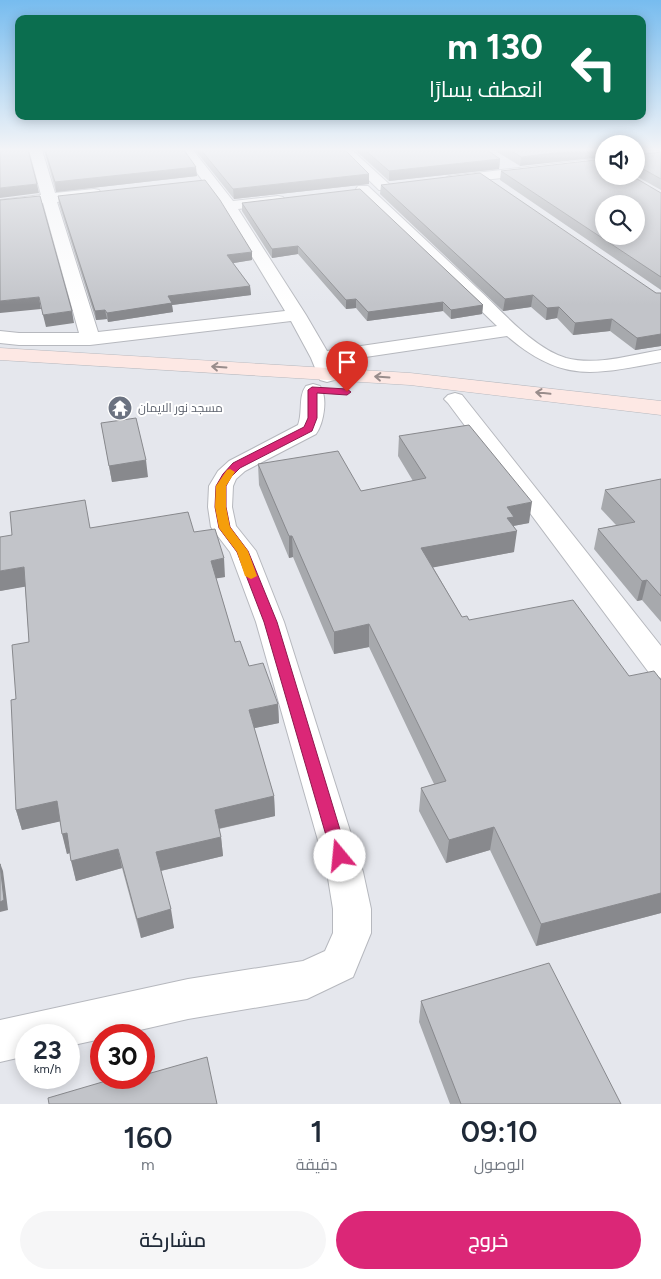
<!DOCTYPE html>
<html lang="ar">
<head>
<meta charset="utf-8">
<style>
  body { margin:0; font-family:Figtree,Cairo,sans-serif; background:#f6f6f7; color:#1f2937; direction:rtl; height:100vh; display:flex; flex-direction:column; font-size:19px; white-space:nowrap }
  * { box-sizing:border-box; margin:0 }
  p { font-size:16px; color:#747a83 }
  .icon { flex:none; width:28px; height:28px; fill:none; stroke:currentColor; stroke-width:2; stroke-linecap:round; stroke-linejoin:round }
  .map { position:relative; height:1104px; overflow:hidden; direction:ltr }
  .drawer { display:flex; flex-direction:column; background:#fff; flex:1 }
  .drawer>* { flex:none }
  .banner { position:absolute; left:15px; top:15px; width:631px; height:105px; border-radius:10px; box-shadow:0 2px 12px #0003; direction:rtl; background:#0b6e4f; color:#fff; overflow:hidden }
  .fabs { position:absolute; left:595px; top:135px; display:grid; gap:10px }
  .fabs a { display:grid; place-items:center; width:50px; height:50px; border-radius:50%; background:#fff; box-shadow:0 2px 12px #0003; font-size:25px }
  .speed { position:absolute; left:15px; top:1024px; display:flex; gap:10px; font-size:25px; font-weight:700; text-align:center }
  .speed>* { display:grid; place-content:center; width:65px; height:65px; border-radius:50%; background:#fff; box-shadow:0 2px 12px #0003; line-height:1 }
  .speed small { font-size:12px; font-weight:400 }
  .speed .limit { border:8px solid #d22; background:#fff; color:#111 }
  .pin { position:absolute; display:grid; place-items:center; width:42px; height:42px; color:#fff; margin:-51px -21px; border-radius:50% 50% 50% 0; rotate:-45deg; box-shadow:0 0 5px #0007 }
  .pin .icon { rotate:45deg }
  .me { position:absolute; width:55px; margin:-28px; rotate:343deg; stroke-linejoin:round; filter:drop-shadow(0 0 4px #0008) }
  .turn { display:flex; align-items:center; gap:18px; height:105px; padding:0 20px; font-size:22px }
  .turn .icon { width:65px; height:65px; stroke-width:2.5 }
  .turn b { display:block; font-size:35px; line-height:42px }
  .eta { display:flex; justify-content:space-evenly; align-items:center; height:85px; text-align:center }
  .eta b { font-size:30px; font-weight:600; line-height:35px }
  .action { display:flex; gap:10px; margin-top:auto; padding:10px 20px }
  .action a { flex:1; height:58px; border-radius:30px; background:#db2777; color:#fff; font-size:20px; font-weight:600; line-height:58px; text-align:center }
  .action a+a { background:#f6f6f7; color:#1f2937 }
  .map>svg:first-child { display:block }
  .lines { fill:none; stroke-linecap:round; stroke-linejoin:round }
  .street-casing { stroke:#b6b8be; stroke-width:2 }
  .secondary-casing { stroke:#b6b8be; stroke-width:1 }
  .street { fill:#fff; fill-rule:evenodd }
  .secondary { fill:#fde8e4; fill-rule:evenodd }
  .wall { fill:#a7a9ad }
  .shaded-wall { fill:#88898d }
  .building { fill:#c2c4c9; stroke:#88898d; fill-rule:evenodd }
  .oneway { stroke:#998d8c }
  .route { fill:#db2777; stroke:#8e194d }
  .slow { fill:#f59e0b }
  .labels { text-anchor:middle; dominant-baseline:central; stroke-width:4; stroke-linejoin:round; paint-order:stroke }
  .worship-label { font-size:12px; fill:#5b616d; stroke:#fff; text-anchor:start }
</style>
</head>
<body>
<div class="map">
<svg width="661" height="1104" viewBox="0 0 661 1104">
  <rect width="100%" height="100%" fill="#e5e7ed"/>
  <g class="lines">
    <defs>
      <path id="street" d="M29,150h13l13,43 39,-4 5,1 2,3 -2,3 -5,1 -37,5 41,130 187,-21 -63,-104 -42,-57h13l40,51 45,-5 5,1 2,3 -2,3 -5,1 -40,5 68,106 21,36 170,-25 -139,-134 -2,-3 2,-3h10c36,34 73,68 109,102 25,23 56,60 89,70 30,8 65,-3 95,-8v12c-67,12 -98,22 -154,-26l-175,26 5,14 -3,4 -7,2 -7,-2 -9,-22 -20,-37 -201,24h-71l-19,-2v-12l19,2h60l-36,-130 -43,5v-8l41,-5z
        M338,150h14l37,34 2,3 -2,3h-10z
        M604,158v8l-155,18 -7,-4 7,-4z
        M313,384l7,2c8,11 4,37 -4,48l-71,37 -9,8 -3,7 -1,21 4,19 20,25 28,71 79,250 8,37v24l-18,44 -46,22 -119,20 -70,16h-17v4l-32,7v-11h-43v21l-26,6v-42l188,-41 115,-18 22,-10 8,-18v-24l-6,-37 -71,-250 -26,-70 -19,-25 -3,-20 1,-21 9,-15 11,-10 69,-36c5,-12 0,-29 8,-39z
        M455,393l7,2 199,251v32l-11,-4 -202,-271 -4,-4 4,-4z"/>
      <path id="secondary" d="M0,348l410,25 251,28v14l-251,-30 -410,-25z"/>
    </defs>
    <!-- street casing -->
    <use href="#street" class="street-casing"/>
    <!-- secondary casing -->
    <use href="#secondary" class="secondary-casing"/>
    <!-- street -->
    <use href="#street" class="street"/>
    <!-- secondary -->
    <use href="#secondary" class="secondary"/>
  </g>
  <!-- wall -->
  <path class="wall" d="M44,150h140l13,26 -141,16z
    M195,150h150l24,24v10l-135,15z
    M355,150h132l13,9 -1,10 -110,12z
    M494,150h110l-84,16z
    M661,152v38l-25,-14v-23l2,2z
    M501,171l103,5 57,17v97l-161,-110z
    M381,185l275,108h5v53l-26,4 -25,-19 -37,4 -16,-17 -11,2 -15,-13 -28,4 -123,-117z
    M58,196l194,64 -19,3 17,23 1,9 -79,10 1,7 -65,10 -1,-3 -11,1 -37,-116z
    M242,203l241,102 -1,9 -31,5 -8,-8 -76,10 -11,-13 -10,1 -48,-55 -26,4 -30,-47z
    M101,423l47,54 -36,5z
    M399,436l130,87 -16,3 1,26 -81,15 29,50 7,3 160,56 32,4v233l-125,33 -46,-96 -44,13 -27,-52 2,-23 13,-4 -65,-137 -35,7 -41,-97 -4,1 -30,-73 -1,-21 103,27 52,-10 -15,-25z
    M661,479v143l-19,-22 -5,1 -43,-52 4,-20 18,-4 -15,-16 4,-19z
    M91,528l103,4 31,45 -9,1 19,64 14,24 29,38 1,19 -25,5 20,68 1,20 -56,13 2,8 2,19 -62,15 13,57 -33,10 -19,-70 -46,13 -6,-28 -3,1 -7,-33 -38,9 -6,-20v-111l13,-57 -4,-56 -25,5z
    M421,1001l200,103h-171l-31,-82z"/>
  <!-- shaded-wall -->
  <path class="shaded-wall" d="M581,150h23v7l-84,9 1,-9z
    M636,150h25l-25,2z
    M500,159l-1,10 -110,12v-10z
    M196,167l1,9 -141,16 -1,-10z
    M369,174v10l-135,15 -1,-10z
    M37,184l2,9 -39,5v-10z
    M298,246v8l-26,4v-9z
    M252,252v8l-24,4 -1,-9z
    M250,286l1,9 -79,10 1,7 -65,10 -1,-9 61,-17z
    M533,295l-2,12 -28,4 2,-12z
    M39,297l2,12 -41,4v-12z
    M356,299v9l-10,1v-9z
    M443,302v9l-76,10 1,-9z
    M483,305l-1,9 -31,5v-9z
    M559,307l-2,11 -11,2 1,-12z
    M105,310l2,9 -11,1 -1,-9z
    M72,311l2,12 -28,4 -3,-12z
    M612,319l-2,12 -37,4 2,-12z
    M661,334v12l-26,4 2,-12z
    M146,460l2,17 -36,5 -3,-16z
    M532,502l-3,21 -16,3 4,5 -3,21 -94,18 1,-22 86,-41z
    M289,536h3l1,21 -4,1z
    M224,558l1,19 -12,2 -2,-18z
    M24,567l5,19 -29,5v-20z
    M647,580l-5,20 -5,1 5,-20z
    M369,624v23l-35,7v-22z
    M278,704l1,19 -29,6 -1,-19z
    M274,796l1,20 -58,13 -2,-19z
    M57,801l5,20 -40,9 -6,-20z
    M494,827l-4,23 -44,13 3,-23z
    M67,833l5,19 -5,2 -5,-20z
    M221,837l2,19 -63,15 -4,-19z
    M118,849l4,19 -46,13 -5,-20z
    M0,863l3,8 5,39 -8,2z
    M661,893v20l-125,33 5,-22z
    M171,909l3,19 -33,10 -4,-19z"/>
  <!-- building -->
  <path class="building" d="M0,150h28l9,34 -37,4z
    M45,150h139l12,17 -141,15z
    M201,150h144l24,24 -136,15z
    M365,150h122l13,9 -111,12z
    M510,150h71l-60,7z
    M661,152v27l-25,-14v-12l2,2z
    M604,159v17h28l29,17v84l-160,-106zM604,204h32v32h-32z
    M480,173l176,120h5v41l-24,4 -25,-19 -37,4 -16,-16 -12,1 -14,-13 -28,4 -124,-114z
    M205,180l15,20 32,52 -25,3 23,31 -82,10 4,7 -65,10 -2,-3 -10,1 -37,-115z
    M360,189l123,116 -32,5 -8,-8 -75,10 -12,-13 -10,1 -48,-54 -26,3 -30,-46z
    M40,196l32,115 -29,4 -4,-18 -39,4v-101z
    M136,418l10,42 -37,6 -8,-43z
    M469,425l63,77 -25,5 7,10 -7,1 10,13 -96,17 41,69 5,-1 2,4 104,-20 56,76 25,-5 7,9v213l-120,31 -47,-97 -45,13 -28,-52 25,-7 -77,-157 -35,8 -42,-96h-3l-31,-72 80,-13 23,40 65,-13 -27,-42z
    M661,479v117l-14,-16 -5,1 -44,-52 37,-7 -30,-32z
    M85,500l5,28 98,-16 6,20 21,-3 9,29 -13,3 24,81 5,-1 9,25 14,-3 15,41 -29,6 25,86 -59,14 6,27 -65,15 15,57 -34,10 -19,-70 -47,12 -4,-28 -5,1 -5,-33 -41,9 -5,-110 5,-1 -4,-54 17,-3 -5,-75 -24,4v-34l12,-2 -2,-23z
    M0,864l4,36 -4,2z
    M549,963l72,141h-160l-40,-103z
    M207,1057l10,47h-168l-1,-6 68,-20h15v1l5,-1h8v-3z"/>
  <!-- one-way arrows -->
  <defs><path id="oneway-shaft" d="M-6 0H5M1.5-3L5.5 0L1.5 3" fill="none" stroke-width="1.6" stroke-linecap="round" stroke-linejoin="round" transform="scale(1.25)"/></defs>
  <g class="oneway">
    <use href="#oneway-shaft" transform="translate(219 367) rotate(-176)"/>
    <use href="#oneway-shaft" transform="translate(382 377) rotate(-176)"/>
    <use href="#oneway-shaft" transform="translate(543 393) rotate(-174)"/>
  </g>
  <!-- sky -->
  <linearGradient id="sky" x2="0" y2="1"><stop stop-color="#77bcef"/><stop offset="0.49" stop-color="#f3f4f7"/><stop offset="1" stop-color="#f3f4f7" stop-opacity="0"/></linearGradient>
  <rect width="661" height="305" fill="url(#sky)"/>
  <!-- route -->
  <path class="route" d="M312,387l35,2 4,3 -4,3 -30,-2v25l-5,13 -72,37 -9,9 -5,9v21l4,20 18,24 29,71 71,234 -2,5 -6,2 -5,-2 -3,-5 -68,-234 -27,-70 -18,-24 -4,-21 1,-21 7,-12 10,-11 71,-36 4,-9v-28z"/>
  <!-- slow -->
  <path class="slow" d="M230,469l5,3 -9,14v21l4,20 18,24 9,25 -6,3 -6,-3 -8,-24 -18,-24 -4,-21 1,-21 11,-16z"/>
  <!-- icons -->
  <defs>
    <symbol id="temple-disc" viewBox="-11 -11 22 22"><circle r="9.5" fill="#6b7280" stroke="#fff"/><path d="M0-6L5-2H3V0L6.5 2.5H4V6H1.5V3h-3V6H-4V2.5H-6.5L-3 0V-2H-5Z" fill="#fff"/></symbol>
  </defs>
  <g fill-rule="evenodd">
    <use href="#temple-disc" x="106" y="394" width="28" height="28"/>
  </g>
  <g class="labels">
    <!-- worship labels -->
    <g class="worship-label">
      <text x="138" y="408">مسجد نور الايمان</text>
    </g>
  </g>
</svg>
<div class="fabs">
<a><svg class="icon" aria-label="sound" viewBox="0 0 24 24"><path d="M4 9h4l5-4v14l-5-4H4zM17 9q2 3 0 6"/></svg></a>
<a><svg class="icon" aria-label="search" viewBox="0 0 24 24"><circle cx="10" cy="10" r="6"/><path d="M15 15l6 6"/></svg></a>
</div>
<div class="speed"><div>23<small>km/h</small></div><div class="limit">30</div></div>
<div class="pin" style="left:347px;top:392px;background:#d93025"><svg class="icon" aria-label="arrive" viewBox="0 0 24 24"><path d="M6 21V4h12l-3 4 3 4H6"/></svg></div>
<svg class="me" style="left:340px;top:856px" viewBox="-20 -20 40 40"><circle r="19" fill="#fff"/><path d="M0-13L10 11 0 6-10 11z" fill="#db2777"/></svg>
<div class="banner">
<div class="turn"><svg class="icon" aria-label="left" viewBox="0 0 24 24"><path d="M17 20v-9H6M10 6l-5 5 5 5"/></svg><div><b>130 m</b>انعطف يسارًا</div></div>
</div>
</div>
<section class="drawer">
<div class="eta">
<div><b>09:10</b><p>الوصول</p></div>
<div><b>1</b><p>دقيقة</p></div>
<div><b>160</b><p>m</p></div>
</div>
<div class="action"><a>خروج</a><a>مشاركة</a></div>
</section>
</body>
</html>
